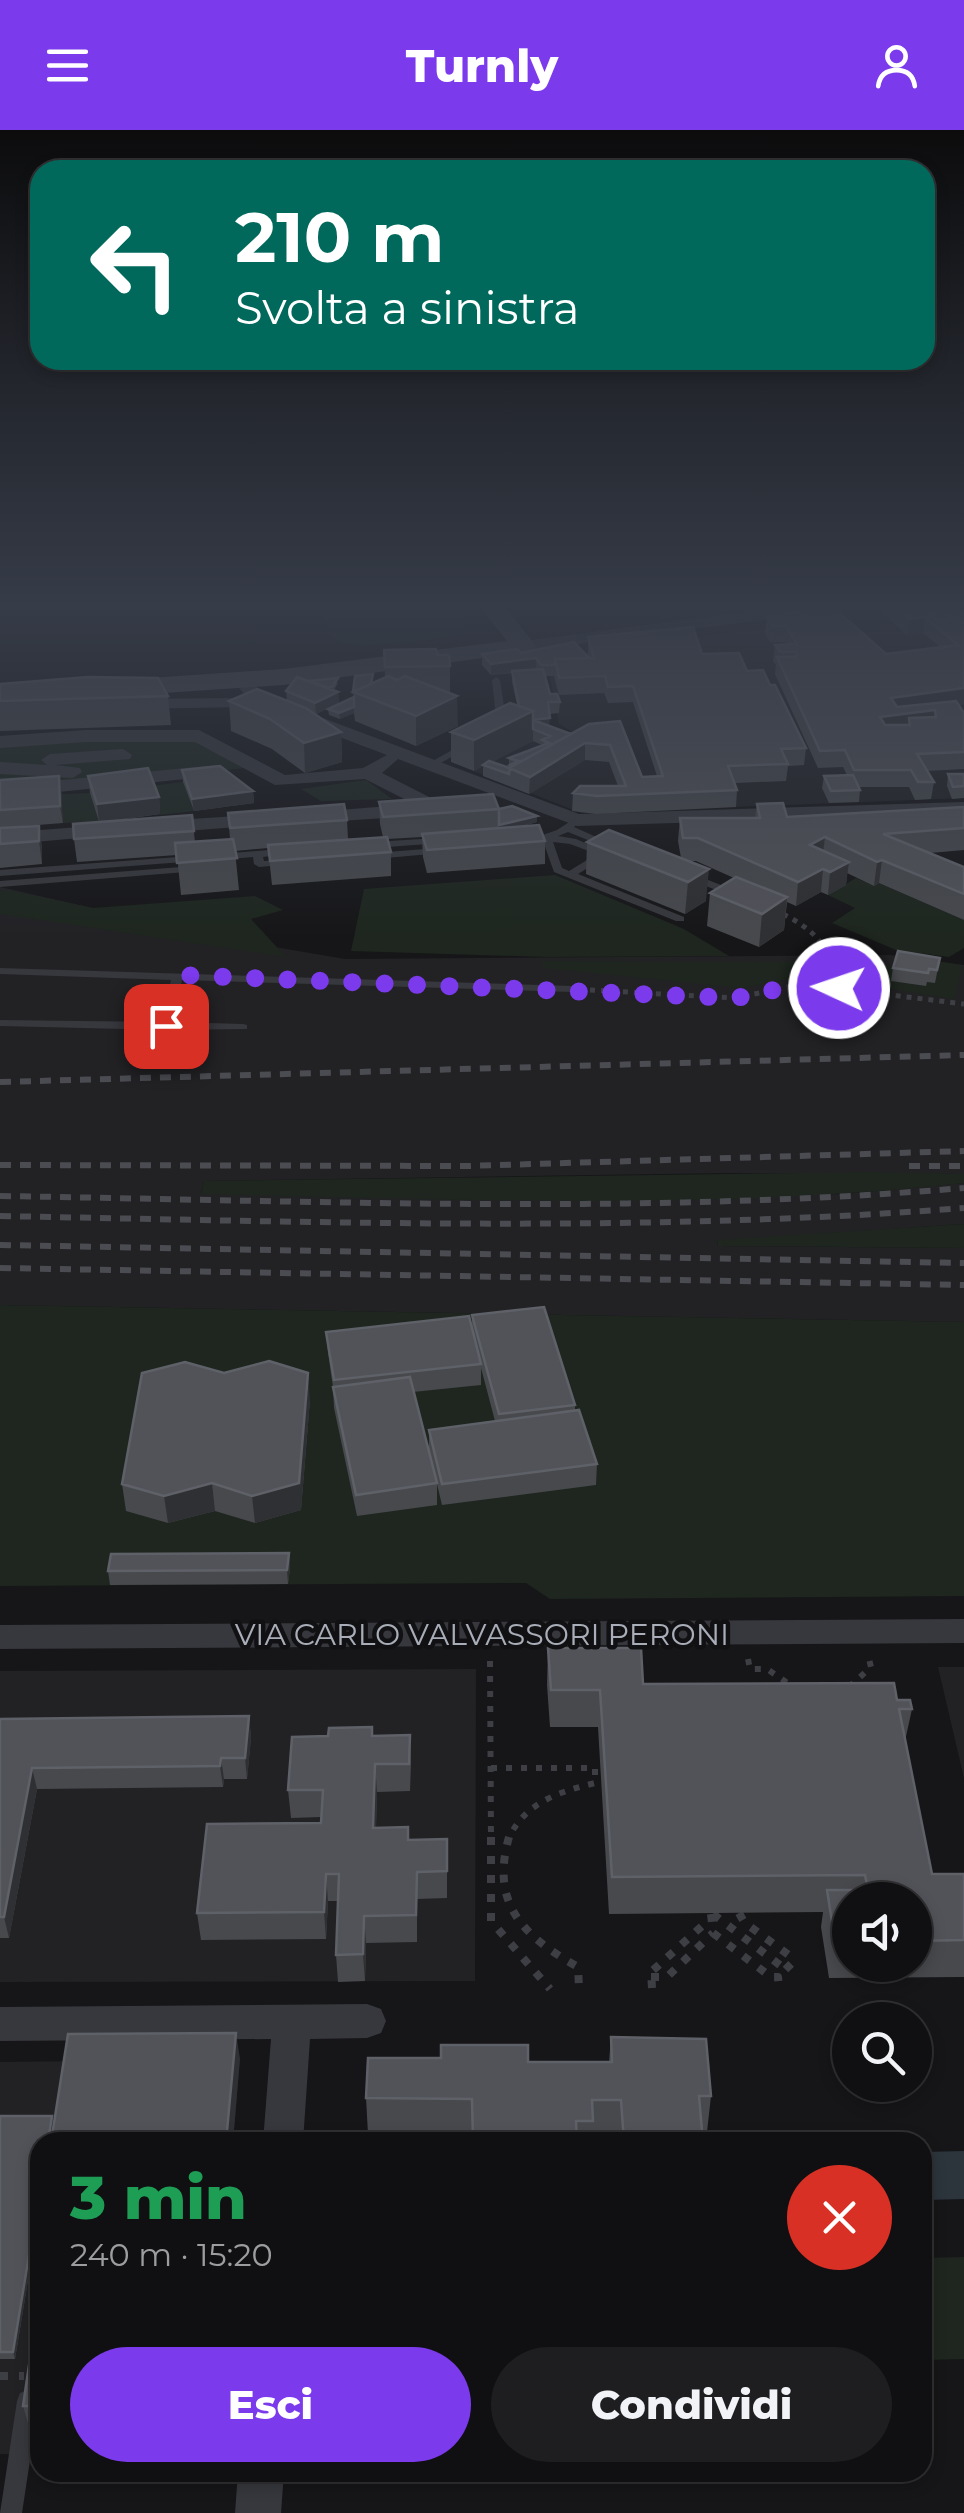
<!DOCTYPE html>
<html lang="it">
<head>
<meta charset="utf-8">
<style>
  body { margin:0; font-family:Montserrat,sans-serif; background:#1e1e20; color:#f1f3f6; height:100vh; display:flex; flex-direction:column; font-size:38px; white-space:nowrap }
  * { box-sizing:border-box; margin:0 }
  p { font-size:32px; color:#9c9d9f }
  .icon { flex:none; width:55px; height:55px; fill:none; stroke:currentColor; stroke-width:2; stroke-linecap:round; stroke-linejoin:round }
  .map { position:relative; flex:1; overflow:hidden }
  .sheet { position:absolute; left:30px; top:2002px; width:902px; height:350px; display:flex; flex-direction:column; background:#101012; border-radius:30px; box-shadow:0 5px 15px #0003,0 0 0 2px #303032 }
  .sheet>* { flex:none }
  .guide { position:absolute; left:30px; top:30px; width:905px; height:210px; border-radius:30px; box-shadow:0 5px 15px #0003,0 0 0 2px #303032; background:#00695c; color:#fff; overflow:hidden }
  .tools { position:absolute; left:832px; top:1752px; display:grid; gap:20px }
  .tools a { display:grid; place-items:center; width:100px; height:100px; border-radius:50%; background:#101012; box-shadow:0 5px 15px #0003,0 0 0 2px #303032; font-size:50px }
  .pin { position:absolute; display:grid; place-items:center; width:85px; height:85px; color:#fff; margin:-42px; border-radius:20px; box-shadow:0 5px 15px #0006 }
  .me { position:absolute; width:110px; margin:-55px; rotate:273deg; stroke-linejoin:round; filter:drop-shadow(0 0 8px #0008) }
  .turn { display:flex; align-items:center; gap:35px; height:210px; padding:0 40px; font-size:45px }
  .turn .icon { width:130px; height:130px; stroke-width:2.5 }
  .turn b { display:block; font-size:70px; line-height:85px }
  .round { display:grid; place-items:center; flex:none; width:105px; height:105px; border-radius:52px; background:#1e1e20 }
  .summary { display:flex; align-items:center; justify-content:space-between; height:170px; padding:0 40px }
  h1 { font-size:60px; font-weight:800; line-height:75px; color:#1e9e55 }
  .primary-button { display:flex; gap:20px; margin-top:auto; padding:20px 40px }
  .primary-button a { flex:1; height:115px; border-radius:60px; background:#7c3aed; color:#fff; font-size:40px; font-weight:800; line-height:115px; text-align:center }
  .primary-button a+a { background:#1e1e20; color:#f1f3f6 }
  header { display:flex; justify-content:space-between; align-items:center; height:130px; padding:0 40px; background:#7c3aed; color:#fff; font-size:45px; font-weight:800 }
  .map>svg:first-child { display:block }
  .built { fill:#222225 }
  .green { fill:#1e261f }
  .water { fill:#2c353c }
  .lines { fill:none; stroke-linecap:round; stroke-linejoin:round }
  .path-far3 { stroke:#3d3f44; stroke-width:4; stroke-dasharray:4 5; stroke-linecap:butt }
  .path-far2 { stroke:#3d3f44; stroke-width:5; stroke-dasharray:5 6; stroke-linecap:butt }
  .path-far1 { stroke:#3d3f44; stroke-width:6; stroke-dasharray:6 9; stroke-linecap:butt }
  .path { stroke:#3d3f44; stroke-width:8; stroke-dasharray:8 11; stroke-linecap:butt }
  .lane { fill:#37383d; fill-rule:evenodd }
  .street { fill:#37383d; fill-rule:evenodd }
  .secondary { fill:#45474d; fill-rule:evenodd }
  .rail { stroke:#4a4c52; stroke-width:6; stroke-dasharray:11 9; stroke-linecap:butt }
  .wall { fill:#47494d; fill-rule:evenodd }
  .shaded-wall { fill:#2f3033 }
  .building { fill:#525359; stroke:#5f6168; stroke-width:2.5; fill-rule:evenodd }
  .route { stroke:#7c3aed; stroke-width:18; stroke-dasharray:0 32.4 }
  .labels { text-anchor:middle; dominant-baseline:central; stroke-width:9; stroke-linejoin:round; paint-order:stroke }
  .street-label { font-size:30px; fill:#a8adb8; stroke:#111113 }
</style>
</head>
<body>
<header><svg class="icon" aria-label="menu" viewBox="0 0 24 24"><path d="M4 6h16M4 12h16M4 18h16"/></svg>Turnly<svg class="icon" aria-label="person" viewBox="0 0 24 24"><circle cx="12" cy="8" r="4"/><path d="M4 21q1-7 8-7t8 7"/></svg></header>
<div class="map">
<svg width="964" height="2383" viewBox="0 0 964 2383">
  <rect width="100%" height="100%" fill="#161618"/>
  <!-- built -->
  <path class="built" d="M938,475l26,18v175l-383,15 -107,-42 59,-30 34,12 20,-13 -28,-16 -9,-48 -10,1 -11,-17z
    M0,757l234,53 111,19 545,-4 74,10v209l-235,-1 -525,8 -3,12 456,6 187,-5 120,-11v41l-247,17 1,5 246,2v74l-964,-17z
    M938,1537h26v111z
    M476,1539l-1,312 -475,1v-311z
    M240,1929l-7,83h-193v312h-40v-392z"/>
  <!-- green -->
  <path class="green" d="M446,474l20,24 -5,6c-21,5 -109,18 -125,6 -11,-8 -14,-23 -15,-35z
    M199,606l58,31 -257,25v-50z
    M366,650l26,19 -71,2 -20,-12z
    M183,652l11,29 -34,4 -10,-29z
    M90,663l9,29 -36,1 -1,-29z
    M555,745l129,54 45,27 -183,1 -195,-6 13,-62z
    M856,748l18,8 5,-3 85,37v28l-15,9 -53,-7 -64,-27 23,-15 -27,-13z
    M8,760l85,18 162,-12 28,14 -32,9 35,38 -286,-43v-23z
    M902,826l60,9 -7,34 -89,-14v-5l12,-16 17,3 -3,14 33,5 2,-4 -31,-18z
    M542,831l275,1 4,12 -81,14 -197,-20z
    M874,1042l90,2v9c-253,28 -509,16 -763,11l3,-13z
    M964,1094v24l-246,-2 -1,-6z
    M0,1175l964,17v274l-414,3 -24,-16 -526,3z
    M964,2127v102l-41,1v-102z"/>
  <!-- water -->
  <path class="water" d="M964,2021v48l-41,1v-48z"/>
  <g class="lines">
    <!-- path-far3 -->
    <path class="path-far3" d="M866,476l14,-2
      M781,783l7,3"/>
    <!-- path-far2 -->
    <path class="path-far2" d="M783,784c34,17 49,36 56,74
      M830,817l53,25
      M590,860l145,8 67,-14 162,20"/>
    <!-- path-far1 -->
    <path class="path-far1" d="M748,1529l2,10h17l25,17
      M490,1531l1,179
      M849,1557l22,-20 -2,-8
      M491,1638h104v15c-37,9 -71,20 -87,57"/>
    <!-- path -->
    <path class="path" d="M491,1707v84l59,68
      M509,1707c-19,67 14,99 69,130l1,21
      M739,1783l5,9 46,34 2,7 -14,14
      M711,1784l2,19 58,44h7l1,10
      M713,1784l72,55
      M651,1847h16l46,-44
      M652,1858l-1,-16 60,-54
      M0,2246h24"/>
    <!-- lane -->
    <path class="lane" d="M496,547l4,3 7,46 -5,3 -5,-3 -5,-46z
      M463,614l8,2 -41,23 -8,-2z
      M577,687l5,3 -8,7 40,18 -9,2 -37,-15 -10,4 18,3 34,15 -32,20 106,43v4h-8l-122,-49 -11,-31 -14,5 -5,-3 6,-4 -6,-1v-4l19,1 14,-5zM553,712l17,2 27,10 -28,17 -7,-3z
      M437,708l4,1v4l-67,5 -5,-3 5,-3z
      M438,718l5,3 -1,2 -68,6 -5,-3 5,-3z
      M282,719l5,3 -1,2 -23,3 1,4 24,-2 4,1v4l-33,3 -5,-3 -1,-7 -34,3 -5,-3 5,-3z
      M192,726l5,3 -1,2 -196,15v-6z
      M194,736l5,3 -1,2 -198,16v-6z
      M690,743l49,19 1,2 -5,3 -4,-1 -45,-18v-4z
      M0,838l572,18 6,3 -6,3 -390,-12 -9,42 70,2 4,1v4l-81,1 -166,-4v-6l161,2 10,-42 -171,-6z
      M28,2260l8,3 3,8 -17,112h-22l17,-112 3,-8z"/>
    <!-- street -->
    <path class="street" d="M807,474h48l-8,5 -323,42 -9,-5 9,-5z
      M242,545l6,1 16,20 315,118 385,-12v12l-387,12 -179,-67 -16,14 55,28v8l-21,7 -107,7 -7,-2v-8l112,-9 -49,-25 -90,6 -80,-43h-109l-86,6v-12l86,-6h113l86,45 78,-7 24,-13 -135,-51 -19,-24z
      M238,568l6,1v8l-113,2 -9,-5 9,-5z
      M123,619l9,6 -2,4 -75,6 25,3 2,4 -9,6 -73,-4v-12l47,3 -6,-5 9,-6z
      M217,635l7,2v8l-224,23v-12z
      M267,684l10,6 -3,4 -114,9 -10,-6 10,-6z
      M107,695l10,6 -3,4 -114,10v-12z
      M964,1489v24l-964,6v-24z
      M367,1874l14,5 5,12 -5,12 -14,5 -57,1 -7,103h-40l8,-103 -271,2v-34z
      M238,2342h46l-3,41h-46z"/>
    <!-- secondary -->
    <path class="secondary" d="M478,474h25l33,42 -3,5 -250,34 -283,19v-16l283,-19 224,-28z"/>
    <!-- rail -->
    <path class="rail" d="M0,952l964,-27
      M0,1035l467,1 497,-15
      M909,1036h55
      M0,1066c322,5 643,19 964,-8
      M0,1086c322,6 643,17 964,-8
      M0,1115l964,18
      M0,1138l964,17"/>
  </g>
  <!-- wall -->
  <path class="wall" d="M882,474h74l8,100 -5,1 5,8v56l-37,2 7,11 -3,17 -16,1 -6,-13h-50l1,3 -1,12 -30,1 -7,-15 2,-12 23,-1 -4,-8 -25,1 -43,-94 1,-9 -3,-4 2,-16 11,-1 -1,-2h-15l-5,-9 2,-16 119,37 54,-7 -17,-14 -16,2 -26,-23z
    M588,507l114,17 45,17 59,77 -2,17 -16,1 -2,15 -51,2 2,7 -1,17 -140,7 -24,-3 1,-18 45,-7 -9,-24 -24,-2 -56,34 -46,-18v-10l-9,5 -23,-9v-30l66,-27 -5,-23v-9l-21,2 -9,-10v-11l39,-1 67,4zM545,546h9l5,19 45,-2 4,10 25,-1 24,74 -15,1 -53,-53 -18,10 -22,-8v-12l10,-1 1,-11 -10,-8zM533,611l9,4 -33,13v10l-17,-6z
    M384,520l53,5 13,11v28l8,32 -42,20 -61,-25 -1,-8 -14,6 -11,-4 -1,-6 25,-12 2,-21 17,7 13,-5z
    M309,551l29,2 -4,7 4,2 1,11 -23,11 25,18 1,30 -37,11 -33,-24 -41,-18 -2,-30h58l-1,-10z
    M0,554l168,12 3,29 -171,6z
    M182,640l71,21 1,12 -60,8 -11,-29z
    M948,644h16v24l-12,1 -5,-13z
    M59,646l4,47 -63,5v-48z
    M88,646l71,21 1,17 -56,8 88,-7 3,27 35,-3 -2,-26 119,7 1,19 35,-2 -3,-13 -1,-22 120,7 38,13 -18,5 26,14v23l-118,9 -4,-16 -1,-20 -35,2 4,13v24l-119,9 -4,-37 -33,3 4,39 -58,5 -4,-40 -100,7 -3,-23 25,-17 -9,-29z
    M757,674l30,13 177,-10v43l-34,3 34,14v53l-85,-37 -5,3 -27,-13 -1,12 -18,10 -7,-3 -25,14 -9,-4 -3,28 -25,17 -52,-21 3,-33 24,-15 -38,-17h-7l17,40 -21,13 -99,-40 1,-32 94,16 -3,-17 2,-23h75z
    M39,696l3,23v15l-42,4v-40z
    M940,828l-5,25 -8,-1 -1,4 -35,-5 2,-13z
    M472,1185l103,90v6l22,53 -1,21 -154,20 -13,-54v-21l66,-9 -14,-53v17l-68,7 24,91v22l-80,11 -23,-108 -1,-21 -5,-34 -2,-21 146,-3z
    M310,1270l-9,110 -46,13 -40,-12 -47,12 -42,-12 -4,-27z
    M289,1423l1,15 -2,16 -178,1 -2,-14z
    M548,1518l95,36 254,16 15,9 -7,32 27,133h32v103l-135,1 -8,-51 2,-15 -214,2 -11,-187h-48l-3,-42zM850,1770h65v65h-65z
    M249,1586l2,22 -4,41h-23l-1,8 -186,2 -28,149h-9v-219z
    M372,1597l1,9 37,-1 1,28 -1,28 -33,1 -1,36 32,12 39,-1v59l-30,1v43l-51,1 -1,38 -27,1 -2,-27 2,-54h-10l-2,38 -125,1 -4,-27 124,-90v-6l-30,1 -3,-28 40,-54z
    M611,1907l100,59 -4,36h-5l1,10h-84v-6h-27l-1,6h-119v-7l-104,-1 -2,-36 162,-36h81z
    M0,1986h52l2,7 -39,236h-15z
    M40,2167v133h-10l-7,-24z"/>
  <!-- shaded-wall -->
  <path class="shaded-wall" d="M925,487l-2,16 -16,2 2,-16z
    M536,528v11l-45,6v-11z
    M964,558v16l-75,10 2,-16z
    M338,562l1,11 -23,11 -1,-11z
    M457,566l1,30 -42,20v-30z
    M354,577v6l-14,6 -1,-6z
    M935,580l-3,17 -23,-9 -2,12 -29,4 2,-17z
    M533,581v30l-59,30v-31z
    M550,588l-1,11 -16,-9z
    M341,602l1,30 -37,11 -1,-30z
    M585,613v17l-56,34 1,-17z
    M59,646l3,18 1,29 -3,-17z
    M253,661l1,12 -60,8 -2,-12z
    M159,667l1,17 -61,8 -2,-18z
    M537,686v6l-38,9v-6z
    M39,696l3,23v15l-3,-23z
    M825,707l-3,24 -12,-16z
    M882,730l-3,23 -5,3 3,-24z
    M849,732l-3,23 -18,10 2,-23z
    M709,739l-3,32 -21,13 3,-32z
    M823,739l-2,23 -25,14 2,-24z
    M787,767l-3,33 -25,17 3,-33z
    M308,1243l2,27 -9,110 -46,13 -3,-27z
    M212,1353l3,28 -47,12 -4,-27z
    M289,1423l1,15 -2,16 -1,-14z
    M249,1586l2,22 -4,41 -2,-21z
    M221,1628l3,21 -1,8 -3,-21z
    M375,1634l2,28 -2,63 -2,-27z
    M32,1638l5,21 -28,149 -5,-21z
    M326,1744l2,27 -2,38 -2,-27z
    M364,1786l2,27 -1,38 -2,-27z
    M236,1903l4,26 -7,83h-7z
    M52,1986l2,7 -3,19h-3z
    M40,2059v18l-25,152 -2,-7z"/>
  <!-- building -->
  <path class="building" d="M892,474h60l12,10v74l-73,10 6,9 59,-6 8,12v39l-47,2 17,28h-16l-7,-12h-57l-9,-20 -25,1 -43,-94h20l-1,-5h-16l-5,-7 22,-1 -11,-18h-14l-5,-9 64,-12 55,49 72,-9 -33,-28 -16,2zM944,482l8,7 -13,2 -8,-7zM935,580l1,7 -27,1 1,7h-25l-5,-8z
    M693,497l9,27 37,-1 8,18 16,-1 7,15h5l31,63 -25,1 7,15 -60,2 9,24 -140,6 -24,-3 7,-7h46l-16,-41 -25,-2 -55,34 -21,-9 80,-44 31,-3 22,56 21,-1 -30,-90 -25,1 -3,-11 -46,2 -4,-19 39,-1 -6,-21z
    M574,512l15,16 -34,1v6h-14l-5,-7 -45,6 -9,-10 35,-5 4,4z
    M436,519l1,6h12l1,11 -65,1 -1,-17z
    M543,539l7,25h7l3,8h-12l2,16 -17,2 38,14 -58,32 -3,-1 8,-4 -9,-3 40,-15 -7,-3 8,-4 -17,-7v-18l-14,-5 -7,-35z
    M373,544l-2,10 -18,8 2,-16z
    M388,546l9,4 8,-4 52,20 -41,20 -63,-24z
    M88,547l70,1 10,18 -168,5v-17z
    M297,547l41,15 -23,11 -29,-12z
    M338,548l-5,8 -4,2 -20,-7z
    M257,559l49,19 35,24 -37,11 -34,-24 -41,-18z
    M354,567v10l-15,6 -11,-4z
    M510,573l23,8 -59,29 -23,-8z
    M489,631l21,7 -1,6 -26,-9z
    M220,636l33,25 -61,8 -10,-29z
    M148,638l11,29 -62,7 -9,-28z
    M948,644h16v12l-11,1z
    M853,645l7,15 -29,1 -7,-15z
    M59,646l1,30 -60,4v-30z
    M493,664l6,15 -116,8 -4,-15z
    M783,673l4,14 177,-10v21l-81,6 81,33v27l-82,-34 -5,2 -52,-25 -15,8 39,17 -19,10 -7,-3 -25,13 -100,-44h-15l-3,-20h80l-3,-14z
    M344,674l3,16 -117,8 -2,-15z
    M512,676l25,10 -38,9v-16z
    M192,685l2,16 -120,8 -1,-15z
    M539,695l6,16 -118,9 -5,-16z
    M39,696v15l-39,3v-16z
    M609,700l100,39 -21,13 -101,-40z
    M387,707l4,15 -121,9 -2,-16z
    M233,709l4,19 -60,5 -2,-20z
    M736,747l51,20 -25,17 -52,-21z
    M898,821l42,7 -3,12 -8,-1 -1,4 -35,-5z
    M544,1177l31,98 -76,9 -27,-99z
    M469,1186l12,48 -147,16 -8,-48z
    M269,1231l39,12 -9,110 -47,13 -40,-13 -48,13 -42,-12 20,-111 43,-11 39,11z
    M410,1247l27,106 -81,12 -23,-108z
    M579,1280l18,54 -155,20 -13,-54z
    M289,1423l-2,17 -179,1 3,-17z
    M548,1518h93l2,36 251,-1 3,17h13l2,9h-13l33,165h32v66l-49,1v-41h-65v41h-15l-8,-51h41l-3,-15 -253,2 -12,-187h-49z
    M249,1586l-4,42h-24l-1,8 -188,2 -28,149h-4v-198z
    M372,1597v9l38,-1 -1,29h-34l-2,64 35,-1v13l39,-1v32l-30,1 -1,43 -52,1 -1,38 -27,1 3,-81h-13l-2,38 -127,1 10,-89 114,-1 2,-33h-35l4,-53 36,-1 1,-8z
    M236,1903l-10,109h-175l17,-108z
    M611,1907l95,2 5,57h-12l4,46h-79l-3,-42h-29l1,21h-17l1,21h-104l-1,-43 -106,-1 2,-40h73v-13h87v17h84z
    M0,1986h52l-4,26h-8v47l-27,163h-13z
    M39,2167l1,109h-17z"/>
  <!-- sky -->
  <linearGradient id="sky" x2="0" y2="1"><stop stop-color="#0c0c0d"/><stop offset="0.59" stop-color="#363c48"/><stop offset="1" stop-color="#363c48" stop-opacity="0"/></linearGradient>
  <rect width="964" height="808" fill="url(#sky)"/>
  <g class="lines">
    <!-- route -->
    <path class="route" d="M166,896l12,-51 558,23 66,-14 37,4"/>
  </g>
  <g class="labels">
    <!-- street labels -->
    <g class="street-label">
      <text x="482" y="1504">VIA CARLO VALVASSORI PERONI</text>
    </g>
  </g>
</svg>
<div class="tools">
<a><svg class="icon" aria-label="sound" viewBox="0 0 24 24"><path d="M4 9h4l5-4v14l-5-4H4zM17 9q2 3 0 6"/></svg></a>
<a><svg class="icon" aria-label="search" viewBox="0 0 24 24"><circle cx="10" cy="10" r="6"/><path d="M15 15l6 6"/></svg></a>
</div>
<div class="pin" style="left:166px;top:896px;background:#d93025"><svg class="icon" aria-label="arrive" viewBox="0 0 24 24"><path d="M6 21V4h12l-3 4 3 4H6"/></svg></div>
<svg class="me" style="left:839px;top:858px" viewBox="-20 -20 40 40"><circle r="17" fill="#7c3aed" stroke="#fff" stroke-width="3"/><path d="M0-11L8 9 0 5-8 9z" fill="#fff"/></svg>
<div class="guide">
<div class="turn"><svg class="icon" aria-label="left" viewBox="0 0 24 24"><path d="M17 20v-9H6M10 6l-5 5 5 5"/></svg><div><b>210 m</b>Svolta a sinistra</div></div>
</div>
<section class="sheet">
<div class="summary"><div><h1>3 min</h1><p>240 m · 15:20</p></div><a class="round" style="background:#d93025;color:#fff"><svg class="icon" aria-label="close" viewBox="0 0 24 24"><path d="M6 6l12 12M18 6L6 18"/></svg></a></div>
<div class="primary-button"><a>Esci</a><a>Condividi</a></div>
</section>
</div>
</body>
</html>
